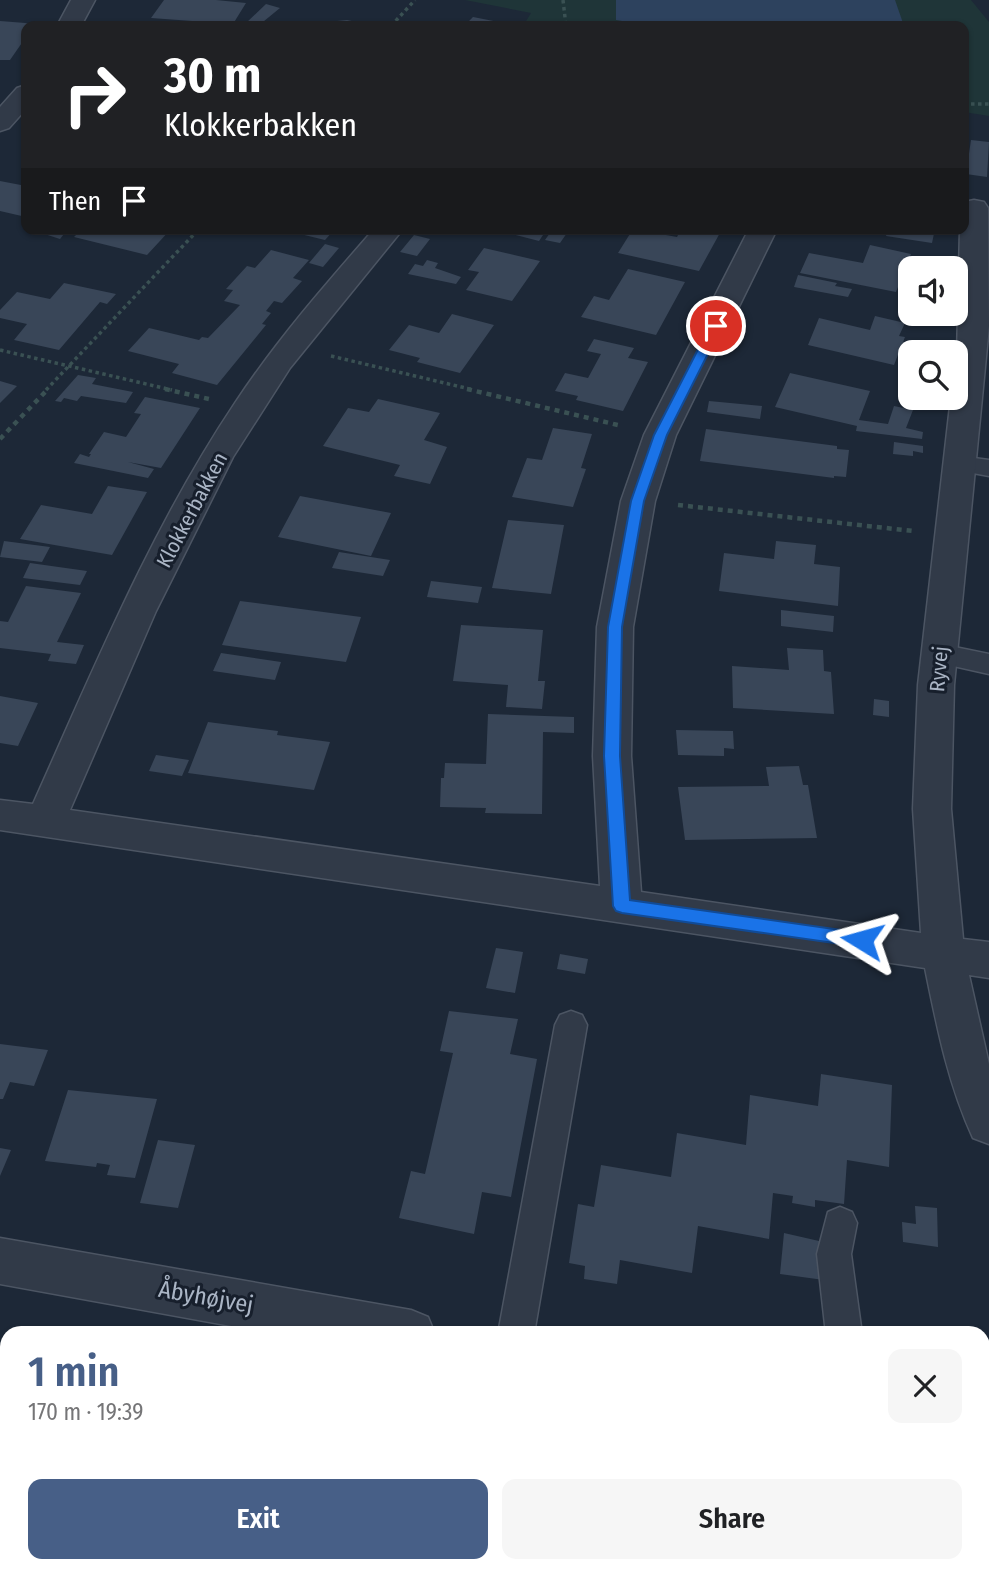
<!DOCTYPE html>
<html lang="en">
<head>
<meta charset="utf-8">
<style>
  body { margin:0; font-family:"Fira Sans Condensed",sans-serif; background:#f6f6f6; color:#202124; height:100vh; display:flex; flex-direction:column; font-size:26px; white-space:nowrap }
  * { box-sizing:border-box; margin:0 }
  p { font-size:23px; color:#757577 }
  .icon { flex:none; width:38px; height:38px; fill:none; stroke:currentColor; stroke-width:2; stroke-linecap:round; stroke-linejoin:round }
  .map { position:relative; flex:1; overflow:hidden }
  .sheet { position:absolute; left:0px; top:1326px; width:990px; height:247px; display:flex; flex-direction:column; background:#fff; border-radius:21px 21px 0 0; box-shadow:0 2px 5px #0004 }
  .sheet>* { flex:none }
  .hud { position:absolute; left:21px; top:21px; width:948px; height:214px; border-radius:14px; box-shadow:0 2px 5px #0004; background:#202124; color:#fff; overflow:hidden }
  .tools { position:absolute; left:898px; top:256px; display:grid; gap:14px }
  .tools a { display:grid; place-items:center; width:70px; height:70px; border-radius:14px; background:#fff; box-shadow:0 2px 5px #0004; font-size:35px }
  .pin { position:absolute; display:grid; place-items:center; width:60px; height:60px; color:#fff; margin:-30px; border:4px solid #fff; border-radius:50%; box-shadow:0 2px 7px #0007 }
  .me { position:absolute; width:77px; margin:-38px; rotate:278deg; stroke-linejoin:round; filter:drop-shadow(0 0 5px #0008) }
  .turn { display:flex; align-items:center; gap:24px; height:147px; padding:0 28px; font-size:32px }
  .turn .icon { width:91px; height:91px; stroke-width:2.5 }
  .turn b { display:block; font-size:49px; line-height:60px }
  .then { display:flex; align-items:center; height:66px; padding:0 28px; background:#0003; gap:14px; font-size:26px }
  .round { display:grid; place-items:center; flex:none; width:74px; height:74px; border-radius:14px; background:#f6f6f6 }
  .headline { display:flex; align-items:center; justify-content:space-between; height:119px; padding:0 28px }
  h1 { font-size:42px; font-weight:600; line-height:52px; color:#475f87 }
  .primary-button { display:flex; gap:14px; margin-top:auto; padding:14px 28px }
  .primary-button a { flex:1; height:80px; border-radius:14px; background:#475f87; color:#fff; font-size:28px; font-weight:600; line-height:80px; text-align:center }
  .primary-button a+a { background:#f6f6f6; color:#202124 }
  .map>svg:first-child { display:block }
  .green { fill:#1f3538 }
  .water { fill:#2d425e }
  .building { fill:#394658 }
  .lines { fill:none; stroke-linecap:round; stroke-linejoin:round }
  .lane-casing { stroke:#4c5563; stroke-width:3 }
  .street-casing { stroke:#4c5563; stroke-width:3 }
  .path-far1 { stroke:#3a5153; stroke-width:3.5; stroke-dasharray:3.5 3.5; stroke-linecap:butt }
  .path { stroke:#3a5153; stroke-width:4.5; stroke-dasharray:5 5; stroke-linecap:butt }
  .lane { fill:#313a48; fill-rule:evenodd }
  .street { fill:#313a48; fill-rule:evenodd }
  .route { fill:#1a73e8; stroke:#114b97; stroke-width:2 }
  .labels { text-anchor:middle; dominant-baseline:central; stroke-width:6; stroke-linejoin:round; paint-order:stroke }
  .street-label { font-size:21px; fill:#aab5c5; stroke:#171f2c }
  .near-street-label { font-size:24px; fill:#aab5c5; stroke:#171f2c }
</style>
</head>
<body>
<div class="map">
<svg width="989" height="1573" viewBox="0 0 989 1573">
  <rect width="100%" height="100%" fill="#1d2837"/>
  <!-- green -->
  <path class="green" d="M465,0h506l18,22v94l-25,-4v-86h-441l8,-13z
    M79,1566h108l-1,7h-114z"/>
  <!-- water -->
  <path class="water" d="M616,0h279l9,26h-251l-37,-6z"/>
  <!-- building -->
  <path class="building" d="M164,0h52l30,3 -13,21 -82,-6z
    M266,4l14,4 -22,18 -12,-3z
    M473,17l41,8v1h-50z
    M347,20l24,5 -1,1h-40l7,-5z
    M0,21l38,3 -12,2v11l-16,23h-10z
    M971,140l18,2 -2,35 -21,-3z
    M0,181l26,5v31l-26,-6z
    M29,229h39l-8,10z
    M82,229h89l-24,26 -73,-18z
    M294,229h41l-10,11 -33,-8z
    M507,229h29l9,3 -6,9 -35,-9z
    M633,229l44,8 4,-8 40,2 -22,40 -81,-18z
    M888,229h47l-3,14 -46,-7z
    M552,230l15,3 -7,10 -15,-3z
    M414,235l16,4 -13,17 -17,-4z
    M325,244l14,4 -16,19 -14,-4z
    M870,245l41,9 -15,38 -96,-19 9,-20 54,10z
    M484,248l56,13 -28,40 -46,-11 13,-18 -11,-2z
    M271,250l38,10 -16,18 9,3 -20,22 -8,-2 -8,10 5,2 -9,11 4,1 -49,60 -45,-12 7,-9 -51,-13 21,-23 50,12 3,-3 6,1 32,-33 -16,-4 9,-11 -7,-1 21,-23 8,2z
    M427,260l11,3 -3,5 26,9 -5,7 -48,-10 7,-10 8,2z
    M628,269l57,13 -29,53 -75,-18 13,-21 15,4z
    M798,275l39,8 -2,3 17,3 -4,8 -54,-10z
    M64,283l52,11 -9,10 -7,-2 -41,48 -45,-10 13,-16 -27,-6v-8l17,-18 33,7z
    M452,314l42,11 -34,48 -43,-11 3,-4 -31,-8 20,-25 30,8z
    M875,316l30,7 -6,13 6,1 -11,28 -86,-20 11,-27 51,12z
    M594,339l40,9 -6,10 20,4 -25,49 -47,-11 2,-4 -23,-5 10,-18 23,5 13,-24 -14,-3z
    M790,373l80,18 -11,29 29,4 6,-18 19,4 -7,18 17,4 -1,7 -66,-8 1,-5 -82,-19z
    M78,375l18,3 -4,6 41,8 -7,11 -45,-7 -4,5 -13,-3 -3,4 -6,-1z
    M0,381l17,5 -17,17z
    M145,397l55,11 -39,60 -33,-6 26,7 -6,9 -74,-15 6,-9 9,3 2,-3h-2l15,-22 22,5 15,-23 -7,-1z
    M378,399l62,14 -16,27 23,7 -17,37 -36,-8 6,-11 -77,-19 25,-38 21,4z
    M709,401l53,5 -2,13 -53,-7z
    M553,428l39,6 -11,34 5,1 -13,38 -61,-10 15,-39 15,2z
    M706,429l131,17v3l12,1 -3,27 -12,-1v2l-134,-17z
    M894,442l29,4v7l-10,-2v5l-20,-2z
    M108,486l39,6 -35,63 -92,-16 21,-34 51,9z
    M300,496l91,17 -20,43 -93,-19z
    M508,520l56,5 -13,69 -59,-6z
    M4,541l46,6 -8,15 -42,-5z
    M776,541l40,4 -2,19 26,3 -2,39 -119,-15 5,-38 50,6z
    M339,552l51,8 -7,16 -51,-8z
    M30,563l57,8 -7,14 -57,-7z
    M431,581l51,6 -4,16 -51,-6z
    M26,586l55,7 -24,49 27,3 -8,19 -28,-3 3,-7 -51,-6v-27l8,1z
    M240,601l121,16 -15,45 -124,-17z
    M781,610l53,6 -1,16 -52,-6z
    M461,625l82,5 -5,51h7l-3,28 -36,-2 2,-22 -55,-4z
    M787,648l36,2 1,21 7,1 3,42 -101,-6 -1,-42 57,4z
    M221,653l60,9 -6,18 -62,-9z
    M0,696l38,7 -20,43 -18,-3z
    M874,699l15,2v16l-16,-2z
    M488,714l86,3v16l-31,-1 -1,82 -57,-1 1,-5 -46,-1 1,-29h3l1,-15 41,1z
    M208,722l70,9 -1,4 53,7 -16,48 -126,-17z
    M676,730l57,1 1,18 -10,-1v8l-46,-1z
    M156,755l33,5 -7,16 -33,-5z
    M799,766l4,19h5l9,53 -132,2 -7,-53 91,-1 -3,-19z
    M496,948l27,4 -8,41 -29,-5z
    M560,954l28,5 -3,15 -28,-5z
    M449,1011l69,8 -8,35 27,5 -26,138 -29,-5 -8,42 -75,-16 12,-47 14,3 28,-121 -13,-2z
    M0,1044l48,6 -14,36 -24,-4 -7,17h-3z
    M821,1074l71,11 -3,82 -42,-7 -3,44 -29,-4v7l-23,-4 1,-7 -20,-3 -4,46 -71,-13 -6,47 -72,-13 -3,24 -33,-5 1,-13 -16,-3 9,-59 16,3 7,-42 70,12 6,-44 69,12 4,-50 68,11z
    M68,1090l89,9 -22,79 -28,-3 3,-10 -13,-2 -1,4 -51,-6z
    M158,1140l37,5 -17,63 -38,-5z
    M0,1148l11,2 -11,26z
    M915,1206l22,2 1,39 -35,-5 -1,-20 14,2z
    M784,1233l35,8 5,39 -44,-6z
    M0,1412h7v75l-7,-1z
    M984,1544h5v29h-32l-1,-7h28z
    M298,1566h90l-1,7h-90z
    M590,1566h104l-1,7h-105z
    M831,1566h30v7h-30z"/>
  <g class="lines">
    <defs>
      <path id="lane" d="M959,456l30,4v16l-38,-7 -4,-5 4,-5z
        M940,644l49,10v20l-58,-13 -4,-7 4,-7z
        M571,1011l11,4 5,10 -53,309h-36l57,-309 5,-10z
        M840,1207l12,5 5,11 -6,31 11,80h-36l-9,-80 11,-42z"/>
      <path id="street" d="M71,0h24l-14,26h-24z
        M26,85v24l-17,19 -9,3v-24l17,-19z
        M974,200l10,2 4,6 1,118 -35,359 -3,124 12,130 26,3v36l-20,-3 20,89v80l-16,-6c-25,-54 -36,-111 -48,-170l-925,-138v-30l33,4c61,-136 119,-277 202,-401 41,-62 90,-118 139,-174h29l-113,139 -57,89 -77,154 -86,199 530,76 -7,-130 4,-129 24,-126 23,-66 105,-206h28l-101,206 -21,66 -22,126 -2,129 10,136 280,41 -8,-124 5,-124 33,-288h5l4,-168h4v-27z
        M0,1238l411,72 17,7 7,17h-160l-275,-50z
        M984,1405l5,1v50l-5,-1z
        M475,1566h54l-1,7h-54z"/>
    </defs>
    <!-- lane casing -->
    <use href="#lane" class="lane-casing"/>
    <!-- street casing -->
    <use href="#street" class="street-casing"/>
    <!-- path-far1 -->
    <path class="path-far1" d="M563,0l3,26
      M391,26l24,-26
      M964,104h25
      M0,350l172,40
      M331,356l143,34
      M46,390l153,-161"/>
    <!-- path -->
    <path class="path" d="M165,389l44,10
      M467,389l155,37
      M0,439l48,-50
      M678,505l235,26"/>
    <!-- lane -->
    <use href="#lane" class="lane"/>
    <!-- street -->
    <use href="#street" class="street"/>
  </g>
  <!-- route -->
  <path class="route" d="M716,322l6,4 -55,109 -23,66 -22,126 -2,129 10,144 232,33 6,2 3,5 -3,5 -6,2 -240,-34 -6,-2 -3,-5 -9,-150 4,-129 23,-126 23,-66 56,-109z"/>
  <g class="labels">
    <!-- street labels -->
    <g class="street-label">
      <text transform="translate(192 510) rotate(-62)">Klokkerbakken</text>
      <text transform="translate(939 669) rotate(-85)">Ryvej</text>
    </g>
    <!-- near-street labels -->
    <g class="near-street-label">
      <text transform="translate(206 1297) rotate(10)">Åbyhøjvej</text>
    </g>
  </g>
</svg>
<div class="tools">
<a><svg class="icon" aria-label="sound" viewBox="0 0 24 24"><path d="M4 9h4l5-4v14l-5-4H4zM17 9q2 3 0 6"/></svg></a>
<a><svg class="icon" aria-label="search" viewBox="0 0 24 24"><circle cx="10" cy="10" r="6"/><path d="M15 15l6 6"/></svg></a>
</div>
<div class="pin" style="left:716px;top:326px;background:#d93025"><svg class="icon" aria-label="arrive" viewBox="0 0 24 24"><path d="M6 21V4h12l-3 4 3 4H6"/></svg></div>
<svg class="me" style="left:862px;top:940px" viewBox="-20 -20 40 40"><path d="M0-17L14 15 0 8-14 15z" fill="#1a73e8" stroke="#fff" stroke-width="4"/></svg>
<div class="hud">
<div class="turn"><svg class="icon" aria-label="right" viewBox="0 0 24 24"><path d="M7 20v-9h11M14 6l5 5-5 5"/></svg><div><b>30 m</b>Klokkerbakken</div></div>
<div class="then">Then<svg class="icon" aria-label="arrive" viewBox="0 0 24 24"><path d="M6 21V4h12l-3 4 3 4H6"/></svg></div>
</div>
<section class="sheet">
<div class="headline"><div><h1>1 min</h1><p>170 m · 19:39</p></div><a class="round"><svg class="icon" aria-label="close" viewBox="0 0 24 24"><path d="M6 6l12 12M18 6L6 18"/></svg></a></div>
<div class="primary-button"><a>Exit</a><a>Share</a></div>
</section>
</div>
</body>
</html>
